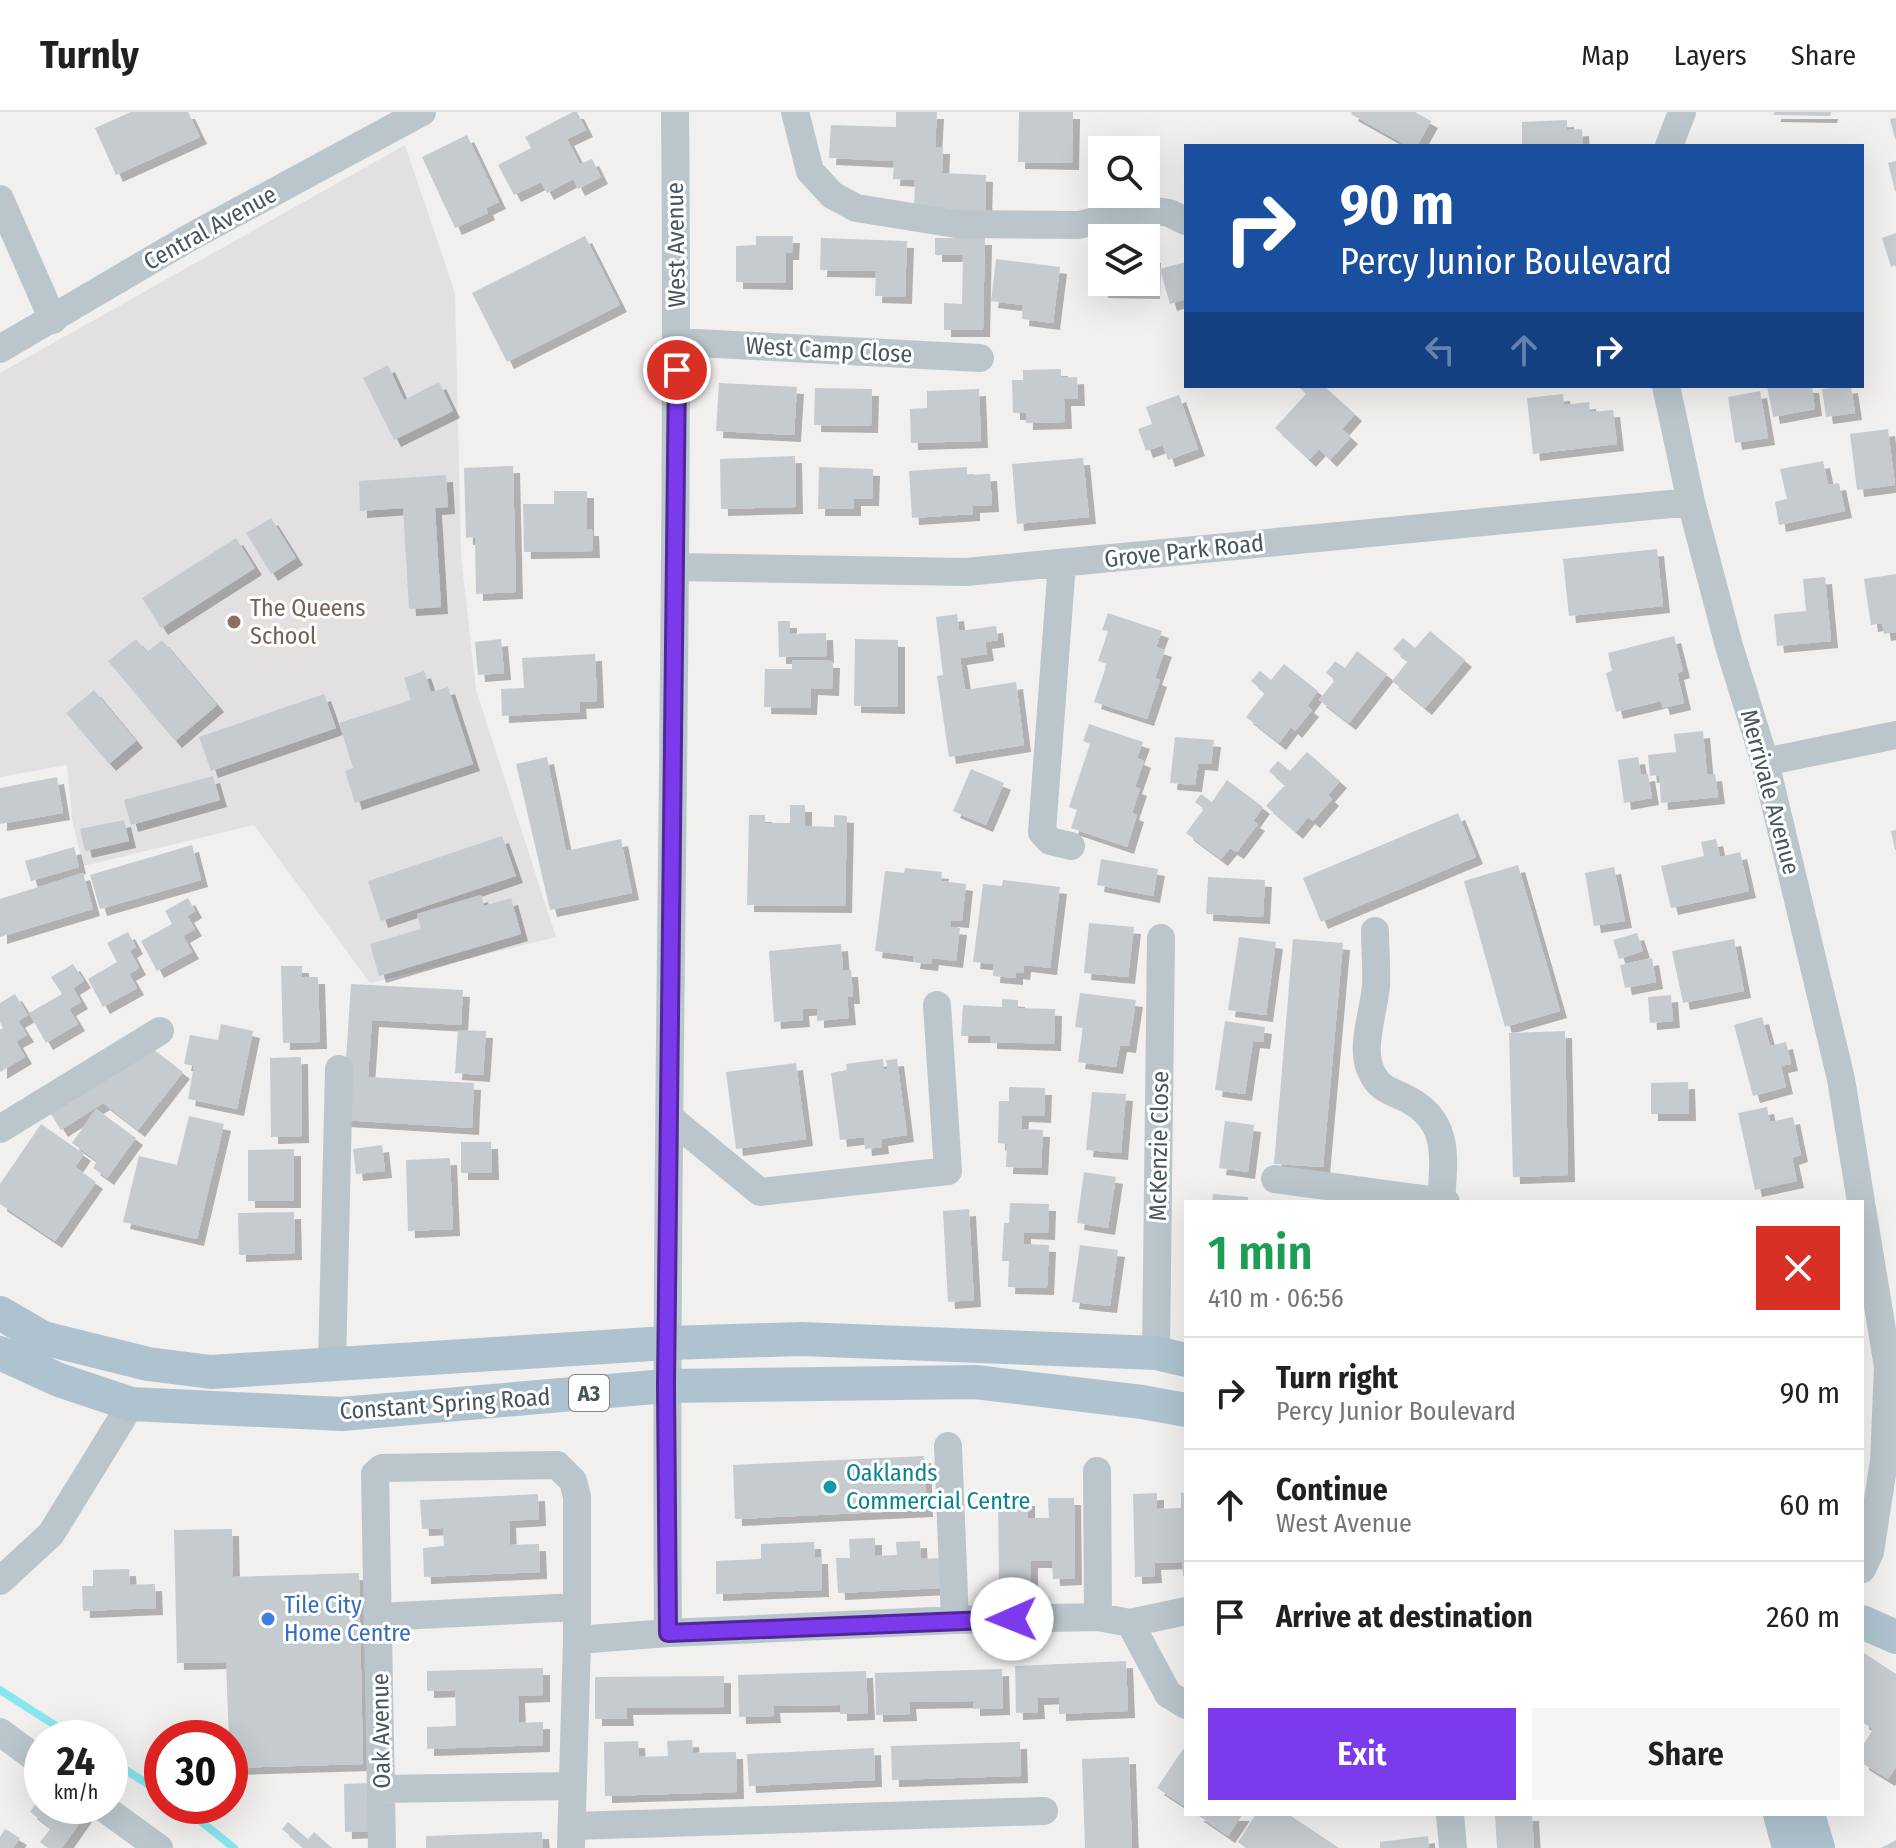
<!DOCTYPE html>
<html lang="en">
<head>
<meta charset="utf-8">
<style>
  body { margin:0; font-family:"Fira Sans Condensed",sans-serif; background:#f6f6f6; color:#202124; height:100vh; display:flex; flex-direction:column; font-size:30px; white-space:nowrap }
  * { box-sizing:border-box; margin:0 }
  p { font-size:26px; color:#757577 }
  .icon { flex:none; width:44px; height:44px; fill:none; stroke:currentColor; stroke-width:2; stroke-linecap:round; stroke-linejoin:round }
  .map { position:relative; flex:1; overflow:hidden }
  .side { position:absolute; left:1184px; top:1088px; width:680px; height:616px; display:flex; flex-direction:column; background:#fff; border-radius:0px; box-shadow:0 8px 32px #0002 }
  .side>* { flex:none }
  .banner { position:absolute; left:1184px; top:32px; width:680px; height:244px; border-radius:0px; box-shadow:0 8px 32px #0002; background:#1a4fa0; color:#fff; overflow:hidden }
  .tools { position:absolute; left:1088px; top:24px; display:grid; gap:16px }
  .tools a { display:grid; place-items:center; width:72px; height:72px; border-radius:0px; background:#fff; box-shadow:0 8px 32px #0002; font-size:40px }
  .speed { position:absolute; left:24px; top:1608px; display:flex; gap:16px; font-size:40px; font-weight:700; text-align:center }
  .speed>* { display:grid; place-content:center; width:104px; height:104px; border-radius:50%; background:#fff; box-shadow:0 8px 32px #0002; line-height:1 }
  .speed small { font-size:20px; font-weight:400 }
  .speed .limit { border:12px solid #d22; background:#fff; color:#111 }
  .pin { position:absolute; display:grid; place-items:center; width:68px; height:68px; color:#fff; margin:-34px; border:4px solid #fff; border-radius:50%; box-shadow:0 2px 8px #0007 }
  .me { position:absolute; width:88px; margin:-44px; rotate:269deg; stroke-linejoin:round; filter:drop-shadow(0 0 6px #0008) }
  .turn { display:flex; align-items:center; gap:28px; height:168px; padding:0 24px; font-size:36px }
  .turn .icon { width:104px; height:104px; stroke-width:2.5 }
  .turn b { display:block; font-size:56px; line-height:68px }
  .lanes { display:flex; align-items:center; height:76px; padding:0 24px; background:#0003; justify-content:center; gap:40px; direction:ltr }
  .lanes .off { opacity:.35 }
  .round { display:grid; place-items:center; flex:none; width:84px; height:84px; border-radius:0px; background:#f6f6f6 }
  .head { display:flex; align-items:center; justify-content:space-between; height:136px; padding:0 24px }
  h1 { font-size:48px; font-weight:600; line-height:60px; color:#1e9e55 }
  .action { display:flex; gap:16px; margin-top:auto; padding:16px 24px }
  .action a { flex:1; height:92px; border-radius:0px; background:#7c3aed; color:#fff; font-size:32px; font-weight:600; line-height:92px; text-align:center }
  .action a+a { background:#f6f6f6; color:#202124 }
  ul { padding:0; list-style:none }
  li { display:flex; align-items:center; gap:24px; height:112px; padding:0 24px; border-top:2px solid #e0e0e0 }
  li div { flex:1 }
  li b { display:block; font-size:30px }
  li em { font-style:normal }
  header { display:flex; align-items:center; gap:48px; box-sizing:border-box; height:112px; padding:0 40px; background:#fff; border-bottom:2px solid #e0e0e0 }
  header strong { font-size:38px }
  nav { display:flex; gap:44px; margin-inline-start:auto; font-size:28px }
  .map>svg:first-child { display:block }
  .education { fill:#e3e0e1 }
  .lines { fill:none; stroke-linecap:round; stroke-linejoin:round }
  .stream { stroke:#88e7ee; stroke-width:8 }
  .building { fill:#c6cbcf; filter:url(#shadow) }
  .minor { stroke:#bac6cc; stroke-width:28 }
  .major { stroke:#aec3cf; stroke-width:34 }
  .route-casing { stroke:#51269a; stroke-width:20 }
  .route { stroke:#7c3aed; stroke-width:14 }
  .education-dot { fill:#8d6e63; stroke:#fff; stroke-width:3 }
  .culture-dot { fill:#0f9aa8; stroke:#fff; stroke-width:3 }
  .shop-dot { fill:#3f7fe0; stroke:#fff; stroke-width:3 }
  .labels { text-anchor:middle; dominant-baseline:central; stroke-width:6; stroke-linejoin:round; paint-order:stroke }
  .shield { fill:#fff; stroke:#7e888e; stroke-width:2 }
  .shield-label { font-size:22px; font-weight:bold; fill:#47555d }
  .street-label { font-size:24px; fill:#47555d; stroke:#fff }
  .education-label { font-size:24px; fill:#785e54; stroke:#fff; text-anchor:start }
  .culture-label { font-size:24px; fill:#0d838f; stroke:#fff; text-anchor:start }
  .shop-label { font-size:24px; fill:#366cbe; stroke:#fff; text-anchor:start }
</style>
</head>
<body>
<header>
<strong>Turnly</strong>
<nav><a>Map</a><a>Layers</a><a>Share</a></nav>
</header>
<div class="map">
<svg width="1896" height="1736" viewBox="0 0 1896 1736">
  <defs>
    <filter id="shadow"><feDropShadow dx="7" dy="7" stdDeviation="0" flood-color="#0004"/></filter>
  </defs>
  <rect width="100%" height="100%" fill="#f2efef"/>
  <!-- education -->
  <path class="education" d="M405,33l50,148 6,262 15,135 80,247 -186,46 -116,-158 -171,41 -11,-47 -5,-54 -67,12v-404z"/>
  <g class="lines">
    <!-- stream -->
    <path class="stream" d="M0,1578l75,48
      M110,1648l52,33
      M182,1694l52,42"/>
  </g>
  <!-- building -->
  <path class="building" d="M131,0h57l12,25 -84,38 -21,-47z
    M573,0h4l9,18 -19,9 13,25 12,-5 9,18 -23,12 -5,-10 -26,14 -6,-11 -27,13 -16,-30 33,-17 -6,-11z
    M896,0h41l-2,35h8l-1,26 44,2 -1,38 -71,-3 1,-30 -22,-1 1,-18 -65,-3 2,-33 65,2z
    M1019,0h54l-1,51 -54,-1z
    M1352,0h63l16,9 -14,25h-9l-57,-32z
    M1774,0h57l-1,4 -56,-1z
    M1896,6v21h-1l-5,-20z
    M1567,8v10l15,-1 1,17h-61v-24z
    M467,23l32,67 -13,6 2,5 -33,15 -33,-71z
    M1896,49v30h-1l-7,-28z
    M1896,121v32l-5,2 -9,-29z
    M585,124l35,69 -113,57 -35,-69z
    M756,124h37l-1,17h-6v30l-50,-1v-36l20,-1z
    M821,126l86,3 -2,56 -30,-1 1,-25 -56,-1z
    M935,126h50l-2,92h-39v-27l18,1 1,-49h-28z
    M1146,143l8,1 -1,36 -52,-1 1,-9h44z
    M996,147l64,8 -7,56 -31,-4 1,-14 -32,-4z
    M1186,150v37l-16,5 -10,-35z
    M388,253l16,35 35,-18 14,29 -59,29 -31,-62z
    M1061,257v9l16,-1 1,22h-14l1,23 -39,1v-10h-13l-1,-33h11v-10z
    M719,271l78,4 -3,48 -78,-4z
    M1298,274h26l31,28 -13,15 9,8 -21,23 -11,-11 -10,11 -34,-32 31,-34z
    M1767,274h45l3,23 -42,8z
    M1851,274l4,27 -29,4 -4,-28z
    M815,276l57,1 -1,37 -57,-1z
    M979,277l2,52 -70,2 -1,-34 17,-1v-17z
    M1760,279l8,47 -33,5 -7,-46z
    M1563,282l1,11 25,-3 1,10 23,-2 4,34 -84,10 -6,-56z
    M1179,283l19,54 -30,11 -5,-15 -17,6 -8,-22 14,-5 -6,-17z
    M1888,317l7,56 -38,5 -7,-56z
    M795,344l1,51 -75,2 -1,-50z
    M1083,346l6,59 -72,7 -5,-60z
    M1823,349l5,24 11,-2 6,28 -66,14 -4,-23 12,-3 -7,-30z
    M513,354l3,126 -40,2 -1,-57 -9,1 -2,-70z
    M819,355l54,2 -1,30h-18v10h-36z
    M967,355v8l23,-1 2,31 -19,1v8l-61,4 -3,-47z
    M446,363l2,32 -13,1 6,99 -32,2 -6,-101 -43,3 -1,-30z
    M554,379h33v38h5l1,22 -69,1 -1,-48h31z
    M271,406l25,40 -25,16 -25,-41z
    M236,426l19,30 -94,60 -19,-30z
    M1657,437l6,57 -94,10 -6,-57z
    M1896,462v58l-12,2 -2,-11 -11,2 -7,-46z
    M1825,465l6,64 -54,5 -3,-32 32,-3 -3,-32z
    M1108,501l54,18 -6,16 9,3 -10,28 5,2 -13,39 -53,-17 13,-38 -9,-3 10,-30 -6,-1z
    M957,502l2,17 37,-5 2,14 -13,2 2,12 -27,4 5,32 51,-8 8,63 -75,12 -12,-81 6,-1 -7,-58z
    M778,509h12v13l36,-1 1,23 -48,1z
    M1430,519l35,29 -40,48 -33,-27 16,-20 -15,-12 10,-11 12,10z
    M1674,524l9,35 -6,2 7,30 -21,5 -2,-7 -45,11 -10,-39 6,-2 -4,-18z
    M136,527l11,13 15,-12 55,65 -42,36 -67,-80z
    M501,527l3,34 -26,2 -3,-33z
    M855,527l43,1v67l-44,-1z
    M1357,539l30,23 -38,49 -30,-23 16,-20 -9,-7 9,-12 10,7z
    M595,542l2,47 -18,1 1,10 -78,4 -1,-27 23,-1 -2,-30z
    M792,548l41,1 -1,28 -21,-1 -1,20 -46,-1 1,-38h27z
    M1284,552l34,27 -11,15 5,4 -17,21 -4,-4 -12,16 -33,-26 19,-24 -14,-12 9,-10 11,9z
    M424,559l7,21 17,-5 25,77 -118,39 -10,-32 8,-3 -14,-45 72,-23 -7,-22z
    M94,578l42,51 -27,23 -43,-51z
    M324,582l12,34 -125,43 -12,-34z
    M1089,612l54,18 -6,16 7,3 -9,26 5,2 -8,24 5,2 -10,32 -56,-19 6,-18 -8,-3 21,-63 -7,-3z
    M1703,619l4,44 8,-1 3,23 -57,6 -2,-28 -9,1 -2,-21 28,-3 -2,-18z
    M1175,625l39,3 -3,24 -13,-1 -3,22 -25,-2z
    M1307,640l33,29 -12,14 4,4 -19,22 -5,-4 -12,15 -30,-26 19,-21 -16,-14 9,-10 12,10z
    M547,645l19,94 55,-12 11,54 -82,17 -34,-146z
    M1638,645l3,18 7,-1 4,24 -28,5 -6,-43z
    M971,657l33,14 -18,42 -33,-14z
    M213,664l7,24 -89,25 -7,-25z
    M57,665l6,36 -63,11v-36z
    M1227,668l36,27 -10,14 5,3 -21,28 -7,-4 -9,11 -35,-26 18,-24 -9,-7 6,-8 11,8z
    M790,693h15v21l29,1v-12l13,1 -2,90 -98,-1 2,-90h16v8h25z
    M1458,701l18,44 -155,65 -18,-44z
    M124,708l5,21 -44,10 -5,-22z
    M1896,718v20h-1l-4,-19z
    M502,724l14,40 -135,45 -13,-40z
    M1716,727l4,18 20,-5 9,39 -78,17 -10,-42 43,-10 -3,-14z
    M192,733l9,35 -101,29 -10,-34z
    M74,735l5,20 -48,14 -6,-20z
    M1101,747l57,10 -5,27 -56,-11z
    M1518,753l42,146 -55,16 -41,-146z
    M1614,755l11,54 -31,5 -9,-53z
    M905,756l37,4 -1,9 25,3 -4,37 -11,-1 -1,7 10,1 -4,33 -24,-3 -1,6 -18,-2 1,-6 -39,-5 10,-80 19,2z
    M83,761l10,36 -93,28v-38z
    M1208,765l57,3 -2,37 -57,-3z
    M1003,768l57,7 -10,81 -26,-3 -1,8 -7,-1v6l-23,-2 1,-12 -21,-2 10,-78 19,2z
    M481,783l3,11 27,-8 10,36 -142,42 -9,-32 51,-15 -4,-15z
    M188,786l7,13 -8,5 8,13 -12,7 9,16 -35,19 -16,-30 31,-17 -7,-13z
    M1089,811l45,4 -6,50 -44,-4z
    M128,820l8,15 -6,4 9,17 -10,6 8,14 -34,19 -15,-28 29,-17 -10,-19z
    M1637,821l6,18 -24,8 -6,-19z
    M1239,825l37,5 -10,73 -38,-5z
    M1293,827l50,4 -20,224 -49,-3z
    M1734,827l10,52 -61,12 -11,-52z
    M841,832l2,26h8l2,27h-6l2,21 -32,3v-13l-15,1 1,11 -29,2 -5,-71z
    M1652,846l4,24 -31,6 -5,-23z
    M73,852l11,17 -11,7 8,14 -12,7 9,15 -32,19 -17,-30 33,-19 -11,-17z
    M281,854h21v11h16l2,65 -37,1z
    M351,872l112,6 -2,35 -89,-5 -4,57 106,6 -2,45 -130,-8z
    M1080,881l56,7 -7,46 -9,-1 -4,22 -38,-5 5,-34 -8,-1z
    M15,882l13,21 -10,6 9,14 -11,6 9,16 -25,15v-42l3,-2 -3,-6v-19z
    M1671,883l2,26 -23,2 -2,-26z
    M1002,887l16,1v8l37,1 -1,35 -64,-2v-6h-29l2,-31 39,2z
    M1762,905l8,29 16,-4 5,22 -10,2 5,21 -33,9 -19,-71z
    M1225,909l40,6 -2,15 -10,-1 -8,53 -30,-4z
    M221,912l32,7 -16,78 -49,-10 6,-33 -10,-2 6,-29 28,5z
    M458,918l28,1 -3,44 -28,-2z
    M1565,919l3,144 -55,2 -4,-144z
    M145,931l38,29 -45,58 -35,-27 -42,27 -14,-22z
    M301,945l1,79 -31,1 -1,-79z
    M883,947l1,11 4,-1 -2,-9 11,-1 10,76 -26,4 1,8 -17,2 -1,-12 -24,3 -9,-67 16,-3 -1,-6z
    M796,951l10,76 -70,10 -10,-77z
    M1688,970l1,32h-38v-31z
    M1009,975l36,1 -1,28 -22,-1 -1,14 22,1 -2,38 -35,-1 1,-23 -9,-1 1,-42h10z
    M1092,980l34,2 -5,59 -35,-3z
    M1767,995l3,15 23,-5 8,38 -9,3 5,23 -42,9 -17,-77z
    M96,997l40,29 -29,40 -14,-10 4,-7 -25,-18z
    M189,1004l35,8 -27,115 -74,-17 16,-66 38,9z
    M1225,1009l29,4 -6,47 -29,-4z
    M41,1012l43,30 -9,13 21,15 -41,59 -55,-37v-20z
    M461,1030h30l1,31h-31z
    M382,1033l3,26 -29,3 -3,-25z
    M294,1037v52h-46v-51z
    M450,1046l3,71 -45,2 -2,-71z
    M1084,1060l32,5 -8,51 -31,-5z
    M1213,1082l35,3v5h-36z
    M1010,1091l39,1 -1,29 -24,-1v12l25,1 -2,43 -39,-1 1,-26h-7l2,-38h5z
    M969,1097l5,91 -26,2 -5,-91z
    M294,1100l1,41 -56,2 -1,-42z
    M1080,1133l38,5 -8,56 -38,-4z
    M924,1344l2,54 -191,9 -2,-54z
    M1157,1381v16l24,-1v-15h5v83h-3l-1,-14 -28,1 1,13 -20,1 -2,-83z
    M538,1382l1,25 -30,2 1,24 29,-1 1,28 -116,5 -1,-29 21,-2 -1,-18 -21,1 -2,-29z
    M1048,1386h26l1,80 -22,1 -1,-18h-21v20h-32l-1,-82h30v19h21z
    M232,1417l1,48 126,-4 4,191 -133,4 -4,-106 -49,1 -3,-133z
    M875,1426v18l22,-1 -1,-13 24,-1 1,18 19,-1 2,30 -104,5 -2,-35h14l-1,-19z
    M814,1430l1,15h6l1,33 -106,4v-33l45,-2v-15z
    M129,1457l1,16 25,-1 1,24 -73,3 -1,-25h11v-16z
    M1864,1541l32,21v93l-8,12 -26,-16v-16l11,-18 -11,-7v-65z
    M1126,1549l2,50 -69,3v-17l-22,1 1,14 -22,1 -1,-47z
    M543,1556v27l-25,1 1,27 24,-1v23l-116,4v-22l29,-1 -1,-36 -28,1v-20z
    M1002,1557l1,39 -30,1v-8l-64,1 1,12 -34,1 -1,-42z
    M866,1559l2,42 -28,1v-9l-67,1 1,10 -35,1 -1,-42z
    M724,1564v31l-98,1 1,11h-32v-42z
    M692,1628l1,13 43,-1 1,40 -132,4 -1,-54 34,-1 1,16 29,-1 -1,-15z
    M1020,1630l1,34 -129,4 -1,-34z
    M874,1636l1,32 -126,6 -2,-32z
    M1183,1637l3,2v56l-29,-19z
    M1129,1645l3,91h-47l-3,-89z
    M370,1671l1,48 -26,1 -1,-48z
    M42,1683v11h30l13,9 -23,33h-14l-8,-6 11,-14 -21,-16z
    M1196,1702h47l-15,22z
    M1256,1702h32l51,34h-93l-8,-6z
    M1495,1702h37l2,34h-37z
    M288,1710l20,17 6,-7 18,16h-28l-22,-19z
    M5,1717l15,9 -7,10h-13v-11z
    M542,1720l1,16h-117v-12z
    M1428,1724l1,12h-49v-6z
    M1896,1728v8h-16l7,-3z"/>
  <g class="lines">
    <!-- minor -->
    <path class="minor" d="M795,0l15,59 22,24 24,13 100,16 123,1 51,-13 26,-1 13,2 17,8
      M1669,34l13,-34
      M0,87l53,121
      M677,230l303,16
      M0,237l187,-110 235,-127
      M1666,274l25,116 38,144 36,116 76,317 20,123
      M1062,451l-20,269 8,9 21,5
      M675,455l291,5 725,-70
      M1765,650l131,-27
      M1375,819c0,18 2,37 1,55 -2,24 -16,63 -5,85 7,16 16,19 32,26 48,22 41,60 38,105
      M670,1006l90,74 188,-21 -11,-166
      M0,1017l160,-98
      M1275,1067l171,23
      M1862,1096l26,159 -4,94 -14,91 -8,17
      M1156,1241l5,-415
      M332,1253l7,-296
      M948,1334l7,174
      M1097,1359l1,146
      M0,1469l51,-47 80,-130
      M379,1505l198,-10
      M1130,1511l38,71 18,11
      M668,1521c-4,-507 12,-1014 7,-1521
      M577,1528l91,-7 287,-13 143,-3 32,6 56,-12
      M0,1620l42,31
      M381,1677l191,-3
      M101,1694l58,42
      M1450,1702l3,34
      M572,1714l472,-15
      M382,1736l-7,-374 7,-6 175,-3 16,16 4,16v143l-6,208"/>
    <!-- major -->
    <path class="major" d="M0,1201l43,25 105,26 63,8 456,-29 134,-4 355,14 30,7
      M0,1241l59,27 72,24 211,10 324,-28 309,-4 167,20 44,8
      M1862,1510l34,15
      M1780,1702l9,34
      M1808,1702l10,34"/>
  </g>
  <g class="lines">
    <defs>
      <path id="route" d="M677,258l-11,1016 2,247 344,-14"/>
    </defs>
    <!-- route casing -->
    <use href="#route" class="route-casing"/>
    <!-- route -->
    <use href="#route" class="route"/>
  </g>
  <!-- markers -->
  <circle class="education-dot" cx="234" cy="510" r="8"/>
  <circle class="culture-dot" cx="830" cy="1375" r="8"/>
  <circle class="shop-dot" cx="268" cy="1507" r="8"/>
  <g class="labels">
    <!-- shield labels -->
    <rect class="shield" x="569" y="1263" width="40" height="36" rx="6"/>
    <g class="shield-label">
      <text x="589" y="1281">A3</text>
    </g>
    <!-- street labels -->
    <g class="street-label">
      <text transform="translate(210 116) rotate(-29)">Central Avenue</text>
      <text transform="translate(676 133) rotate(-91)">West Avenue</text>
      <text transform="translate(829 238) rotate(3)">West Camp Close</text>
      <text transform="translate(1184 439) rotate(-6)">Grove Park Road</text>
      <text transform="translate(1770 680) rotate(75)">Merrivale Avenue</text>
      <text transform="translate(1159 1034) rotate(-89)">McKenzie Close</text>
      <text transform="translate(445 1292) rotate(-4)">Constant Spring Road</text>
      <text transform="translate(381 1619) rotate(-91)">Oak Avenue</text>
    </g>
    <!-- education labels -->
    <g class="education-label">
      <text x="250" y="496">The Queens<tspan x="250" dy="28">School</tspan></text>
    </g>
    <!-- culture labels -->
    <g class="culture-label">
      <text x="846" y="1361">Oaklands<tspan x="846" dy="28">Commercial Centre</tspan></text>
    </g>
    <!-- shop labels -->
    <g class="shop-label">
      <text x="284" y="1493">Tile City<tspan x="284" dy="28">Home Centre</tspan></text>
    </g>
  </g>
</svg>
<div class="tools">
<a><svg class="icon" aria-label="search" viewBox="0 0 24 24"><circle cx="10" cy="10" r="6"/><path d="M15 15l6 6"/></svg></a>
<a><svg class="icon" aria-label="layers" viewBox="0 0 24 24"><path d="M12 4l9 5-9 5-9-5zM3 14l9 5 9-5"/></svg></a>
</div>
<div class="speed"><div>24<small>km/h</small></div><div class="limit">30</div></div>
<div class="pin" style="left:677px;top:258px;background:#d93025"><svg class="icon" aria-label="arrive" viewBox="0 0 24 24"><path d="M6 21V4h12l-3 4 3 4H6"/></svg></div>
<svg class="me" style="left:1012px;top:1507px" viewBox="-20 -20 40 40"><circle r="19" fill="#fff"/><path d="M0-13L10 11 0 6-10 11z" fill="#7c3aed"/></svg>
<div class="banner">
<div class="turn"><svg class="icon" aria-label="right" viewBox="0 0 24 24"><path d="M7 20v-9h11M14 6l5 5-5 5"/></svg><div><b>90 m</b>Percy Junior Boulevard</div></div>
<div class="lanes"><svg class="icon off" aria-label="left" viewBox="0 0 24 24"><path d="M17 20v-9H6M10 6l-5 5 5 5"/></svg><svg class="icon off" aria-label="ahead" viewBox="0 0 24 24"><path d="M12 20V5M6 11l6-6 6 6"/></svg><svg class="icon" aria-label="right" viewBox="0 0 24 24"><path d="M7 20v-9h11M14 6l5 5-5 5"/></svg></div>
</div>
<section class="side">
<div class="head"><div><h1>1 min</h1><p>410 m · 06:56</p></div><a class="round" style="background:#d93025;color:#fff"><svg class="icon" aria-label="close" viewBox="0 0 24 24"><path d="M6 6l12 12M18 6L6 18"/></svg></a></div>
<ul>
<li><svg class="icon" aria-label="right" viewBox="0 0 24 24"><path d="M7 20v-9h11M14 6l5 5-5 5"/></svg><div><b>Turn right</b><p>Percy Junior Boulevard</p></div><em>90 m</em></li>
<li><svg class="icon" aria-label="ahead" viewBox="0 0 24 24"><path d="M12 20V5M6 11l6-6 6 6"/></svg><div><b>Continue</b><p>West Avenue</p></div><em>60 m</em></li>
<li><svg class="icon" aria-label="arrive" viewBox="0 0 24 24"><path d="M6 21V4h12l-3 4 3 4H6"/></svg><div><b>Arrive at destination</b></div><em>260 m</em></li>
</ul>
<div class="action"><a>Exit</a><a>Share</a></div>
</section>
</div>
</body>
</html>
